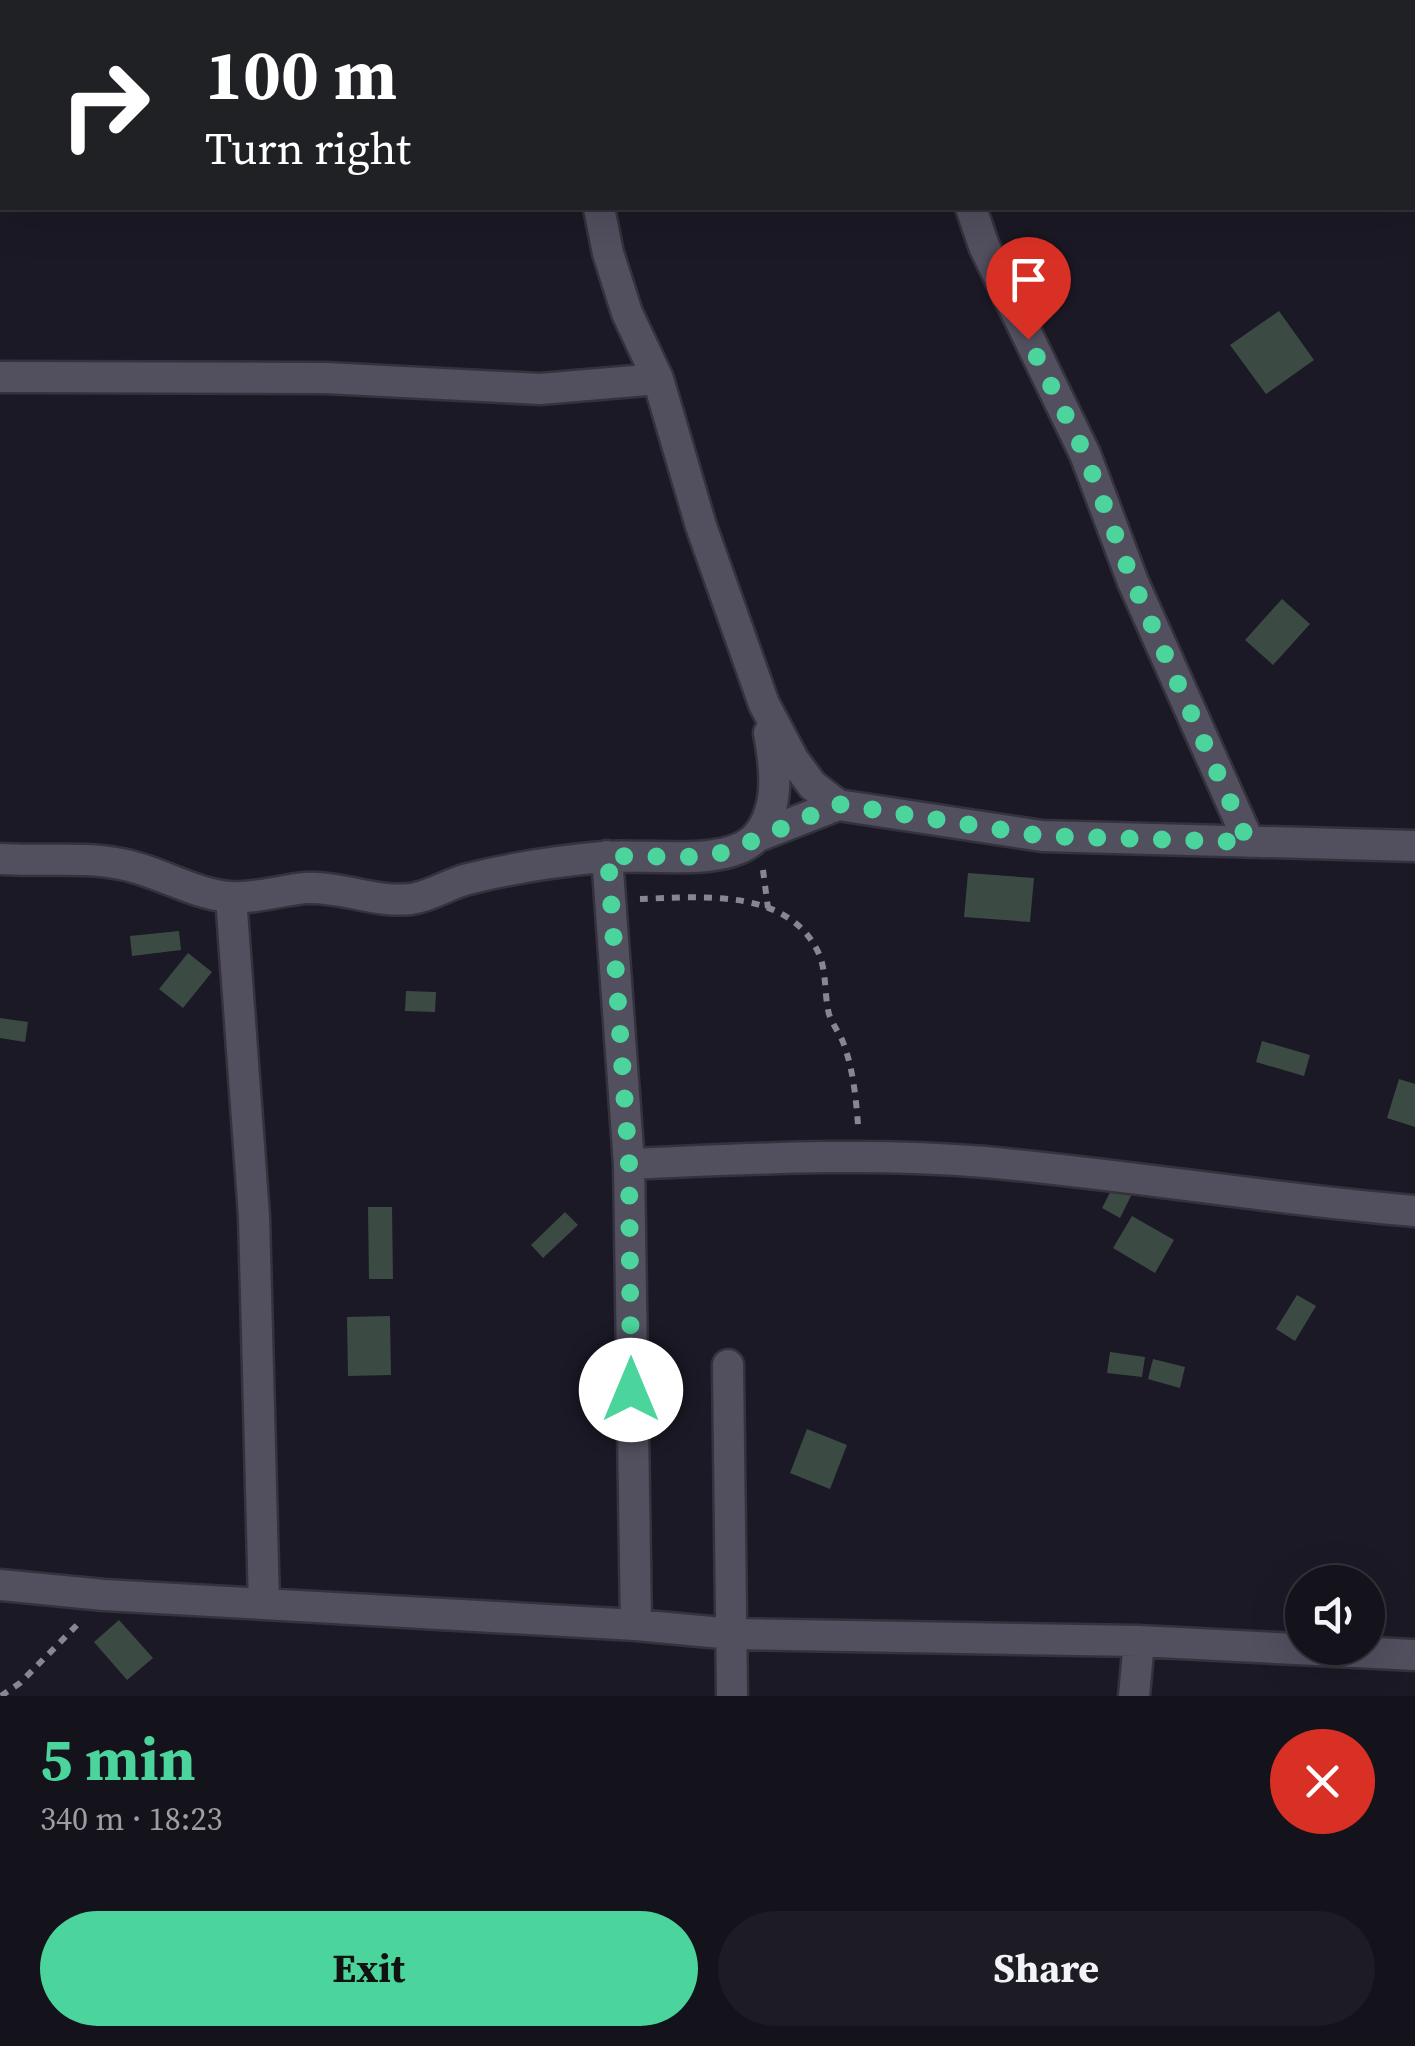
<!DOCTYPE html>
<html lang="en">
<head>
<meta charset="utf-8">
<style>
  body { margin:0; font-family:"Source Serif 4",serif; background:#1d1c25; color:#f1f3f6; height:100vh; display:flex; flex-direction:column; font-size:38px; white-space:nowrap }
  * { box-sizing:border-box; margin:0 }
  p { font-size:32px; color:#9d9ea3 }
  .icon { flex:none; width:55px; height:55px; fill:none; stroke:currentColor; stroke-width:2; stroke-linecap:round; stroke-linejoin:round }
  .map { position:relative; height:1696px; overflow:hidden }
  .panel { display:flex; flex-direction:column; background:#14131c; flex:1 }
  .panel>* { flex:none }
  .banner { position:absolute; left:0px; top:0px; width:1415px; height:210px; box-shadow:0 10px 40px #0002,0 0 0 2px #33323b; background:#202124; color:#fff; overflow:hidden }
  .controls { position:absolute; left:1285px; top:1565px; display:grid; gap:20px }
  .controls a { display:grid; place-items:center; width:100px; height:100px; border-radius:50%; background:#14131c; box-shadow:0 10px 40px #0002,0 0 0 2px #33323b; font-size:50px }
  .pin { position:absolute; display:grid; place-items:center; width:85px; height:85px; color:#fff; margin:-102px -42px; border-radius:50% 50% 50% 0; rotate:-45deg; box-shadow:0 0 10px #0007 }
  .pin .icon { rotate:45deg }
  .me { position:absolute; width:110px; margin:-55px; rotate:0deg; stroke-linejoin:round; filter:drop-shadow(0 0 8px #0008) }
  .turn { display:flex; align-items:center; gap:35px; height:210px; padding:0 40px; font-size:45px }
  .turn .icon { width:130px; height:130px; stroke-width:2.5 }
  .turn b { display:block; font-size:70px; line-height:85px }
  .round { display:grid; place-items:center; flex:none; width:105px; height:105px; border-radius:52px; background:#1d1c25 }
  .overview { display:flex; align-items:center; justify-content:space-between; height:170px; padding:0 40px }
  h1 { font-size:60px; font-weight:700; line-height:75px; color:#4bd49b }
  .action { display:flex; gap:20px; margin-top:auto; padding:20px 40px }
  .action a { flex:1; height:115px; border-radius:60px; background:#4bd49b; color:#111; font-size:40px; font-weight:700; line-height:115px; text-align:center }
  .action a+a { background:#1d1c25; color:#f1f3f6 }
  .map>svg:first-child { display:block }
  .building { fill:#3b4b43 }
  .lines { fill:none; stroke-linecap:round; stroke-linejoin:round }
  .street-casing { stroke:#34323c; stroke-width:35 }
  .path { stroke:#888691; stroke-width:6; stroke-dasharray:8 8; stroke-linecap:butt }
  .street { stroke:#52505f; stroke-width:30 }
  .route { stroke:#4bd49b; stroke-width:18; stroke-dasharray:0 32.4 }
</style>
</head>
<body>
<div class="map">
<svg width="1415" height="1696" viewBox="0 0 1415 1696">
  <rect width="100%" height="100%" fill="#1b1925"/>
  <!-- building -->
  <path class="building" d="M1279,311l35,49 -48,34 -36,-49z
    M1282,599l28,25 -37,41 -28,-25z
    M968,873l66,5 -4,44 -66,-5z
    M179,931l2,19 -49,6 -2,-20z
    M188,953l24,19 -29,36 -24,-19z
    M406,991l30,1 -1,20 -30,-1z
    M0,1018l28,4 -3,20 -25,-4z
    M1262,1041l48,14 -6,21 -48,-14z
    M1399,1079l16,5v43l-28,-9z
    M1115,1183l18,9 -13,26 -18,-10z
    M368,1207h24l1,72h-24z
    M565,1212l13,13 -35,33 -12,-13z
    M1132,1216l42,24 -19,33 -42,-25z
    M1297,1295l19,11 -21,35 -19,-12z
    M390,1316l1,59 -43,1 -1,-59z
    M1110,1352l35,5 -3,20 -35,-4z
    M1153,1359l32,8 -5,21 -32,-9z
    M807,1429l40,16 -17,44 -40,-16z
    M119,1620l34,38 -26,22 -33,-38z"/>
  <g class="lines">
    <defs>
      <path id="street" d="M584,0v2
        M946,0v2
        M116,2v-2
        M0,4h2
        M1412,97h3
        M599,208l9,45 19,60 31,66 43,147 63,178 29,55 19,26 26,20 204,31 373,10
        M971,208l13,38 101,208 48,128 116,260
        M0,377l326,1 214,11 118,-10
        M756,837l82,-32
        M607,856l22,308 7,461
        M0,859c40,3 82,-3 121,5 38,7 71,30 109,33 25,2 51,-7 76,-9 35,-2 69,15 105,11 21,-3 37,-15 57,-20 44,-11 89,-18 135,-22 39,-4 126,12 154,-21 24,-29 18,-70 12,-103
        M231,897l23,319 10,388
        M629,1164c119,-5 238,-12 356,-2 144,13 286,37 430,49
        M728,1365l4,331
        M0,1585l104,10 532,30 96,9 407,7 276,14
        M1134,1696l5,-55"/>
    </defs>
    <!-- street casing -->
    <use href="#street" class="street-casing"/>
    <!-- path -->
    <path class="path" d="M763,870l5,38
      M640,899c60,-2 149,-12 179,55 8,19 5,41 10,60 3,10 10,18 14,28 10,26 13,56 15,83
      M1,1696l19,-13 57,-58"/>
    <!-- street -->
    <use href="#street" class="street"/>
  </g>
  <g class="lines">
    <!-- route -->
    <path class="route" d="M631,1390l-2,-226 -21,-308 95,1 26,-6 109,-47 204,32 206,6 -115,-260 -48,-128 -57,-115"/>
  </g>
</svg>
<div class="controls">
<a><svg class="icon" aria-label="sound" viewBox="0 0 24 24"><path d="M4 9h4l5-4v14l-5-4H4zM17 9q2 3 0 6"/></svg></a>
</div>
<div class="pin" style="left:1028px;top:339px;background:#d93025"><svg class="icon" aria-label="arrive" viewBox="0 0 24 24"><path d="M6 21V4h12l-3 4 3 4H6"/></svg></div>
<svg class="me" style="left:631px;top:1390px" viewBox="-20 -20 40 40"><circle r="19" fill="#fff"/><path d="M0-13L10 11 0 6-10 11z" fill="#4bd49b"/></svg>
<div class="banner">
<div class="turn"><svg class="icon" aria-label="right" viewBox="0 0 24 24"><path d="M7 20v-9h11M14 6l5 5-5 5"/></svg><div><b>100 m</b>Turn right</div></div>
</div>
</div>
<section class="panel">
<div class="overview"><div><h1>5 min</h1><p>340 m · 18:23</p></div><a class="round" style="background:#d93025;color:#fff"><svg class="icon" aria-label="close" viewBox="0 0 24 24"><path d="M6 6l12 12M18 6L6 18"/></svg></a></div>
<div class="action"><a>Exit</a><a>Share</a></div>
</section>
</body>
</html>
